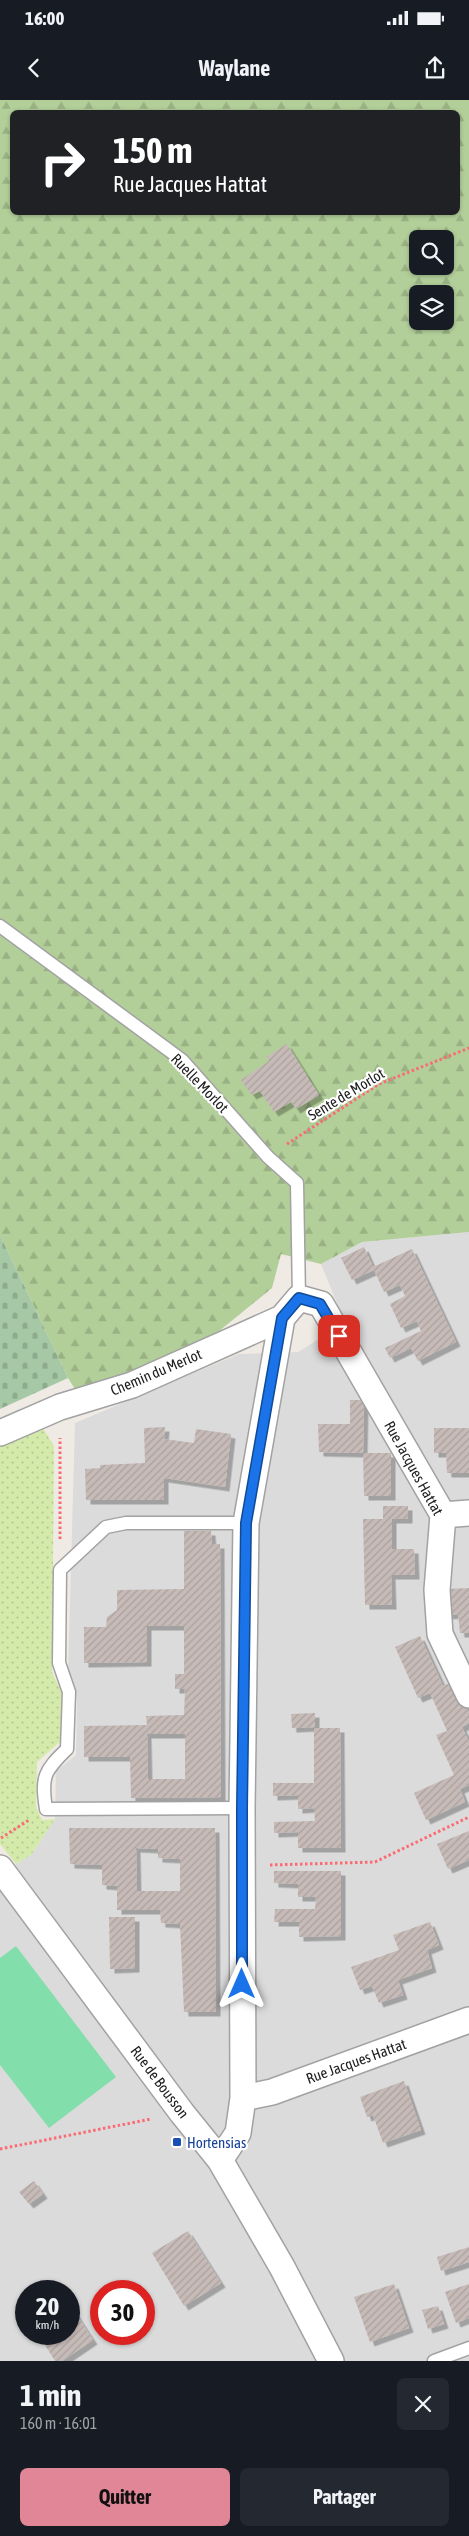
<!DOCTYPE html>
<html lang="fr">
<head>
<meta charset="utf-8">
<style>
  body { margin:0; font-family:"Asap Condensed",sans-serif; background:#242831; color:#f1f3f6; height:100vh; display:flex; flex-direction:column; font-size:19px; white-space:nowrap }
  * { box-sizing:border-box; margin:0 }
  p { font-size:16px; color:#9ea1a6 }
  .icon { flex:none; width:28px; height:28px; fill:none; stroke:currentColor; stroke-width:2; stroke-linecap:round; stroke-linejoin:round }
  .map { position:relative; height:2261px; overflow:hidden }
  .details { display:flex; flex-direction:column; background:#171b24; flex:1 }
  .details>* { flex:none }
  .guide { position:absolute; left:10px; top:10px; width:450px; height:105px; border-radius:8px; box-shadow:0 1px 4px #0004; background:#202124; color:#fff; overflow:hidden }
  .controls { position:absolute; left:409px; top:130px; display:grid; gap:10px }
  .controls a { display:grid; place-items:center; width:45px; height:45px; border-radius:8px; background:#171b24; box-shadow:0 1px 4px #0004; font-size:25px }
  .speed { position:absolute; left:15px; top:2180px; display:flex; gap:10px; font-size:25px; font-weight:700; text-align:center }
  .speed>* { display:grid; place-content:center; width:65px; height:65px; border-radius:50%; background:#171b24; box-shadow:0 1px 4px #0004; line-height:1 }
  .speed small { font-size:12px; font-weight:400 }
  .speed .limit { border:8px solid #d22; background:#fff; color:#111 }
  .pin { position:absolute; display:grid; place-items:center; width:42px; height:42px; color:#fff; margin:-21px; border-radius:10px; box-shadow:0 2px 8px #0006 }
  .me { position:absolute; width:55px; margin:-28px; rotate:0deg; stroke-linejoin:round; filter:drop-shadow(0 0 4px #0008) }
  .turn { display:flex; align-items:center; gap:18px; height:105px; padding:0 20px; font-size:22px }
  .turn .icon { width:65px; height:65px; stroke-width:2.5 }
  .turn b { display:block; font-size:35px; line-height:42px }
  .round { display:grid; place-items:center; flex:none; width:52px; height:52px; border-radius:8px; background:#242831 }
  .head { display:flex; align-items:center; justify-content:space-between; height:85px; padding:0 20px }
  h1 { font-size:30px; font-weight:700; line-height:38px }
  .action { display:flex; gap:10px; margin-top:auto; padding:10px 20px }
  .action a { flex:1; height:58px; border-radius:8px; background:#e18697; color:#111; font-size:20px; font-weight:700; line-height:58px; text-align:center }
  .action a+a { background:#242831; color:#f1f3f6 }
  .status { display:flex; justify-content:space-between; align-items:center; height:35px; padding:0 25px; background:#171b24; direction:ltr }
  .status svg { height:14px; fill:currentColor }
  header { display:flex; justify-content:space-between; align-items:center; height:65px; padding:0 20px; background:#171b24; font-size:22px; font-weight:700 }
  .map>svg:first-child { display:block }
  .residential { fill:#dcdbdb; fill-rule:evenodd }
  .grass { fill:url(#grass-dots) }
  .forest { fill:url(#forest-firs); fill-rule:evenodd }
  .cemetery { fill:url(#cemetery-stones) }
  .pitch { fill:#82dfab }
  .building { fill:url(#building-hatch); fill-rule:evenodd; filter:url(#shadow) }
  .lines { fill:none; stroke-linecap:round; stroke-linejoin:round }
  .service-casing { stroke:#a2a2a2; stroke-width:15 }
  .minor-casing { stroke:#a2a2a2; stroke-width:28 }
  .path { stroke:#fa6b74; stroke-width:3; stroke-dasharray:2.5 2.5; stroke-linecap:butt }
  .service { stroke:#fff; stroke-width:12 }
  .minor { stroke:#fff; stroke-width:25 }
  .route-casing { stroke:#114b97; stroke-width:12 }
  .route { stroke:#1a73e8; stroke-width:9 }
  .transit-dot { fill:#1a4fb4; stroke:#fff; stroke-width:2 }
  .labels { text-anchor:middle; dominant-baseline:central; stroke-width:4.5; stroke-linejoin:round; paint-order:stroke }
  .street-label { font-size:15px; fill:#1e1e1e; stroke:#fff }
  .transit-label { font-size:15px; fill:#164399; stroke:#fff; text-anchor:start }
</style>
</head>
<body>
<div class="status"><b>16:00</b><svg viewBox="0 0 49 12"><path d="M0 12V9h3v3zM5 12V6h3v6zM10 12V3h3v9zM15 12V0h3v12zM26 1h20v11H26zM47 4h2v5h-2z"/></svg></div>
<header><svg class="icon" aria-label="back" viewBox="0 0 24 24"><path d="M15 5l-7 7 7 7"/></svg>Waylane<svg class="icon" aria-label="share" viewBox="0 0 24 24"><path d="M12 15V3M7 8l5-5 5 5M5 13v7h14v-7"/></svg></header>
<div class="map">
<svg width="469" height="2261" viewBox="0 0 469 2261">
  <defs>
    <pattern id="grass-dots" width="8" height="8" patternUnits="userSpaceOnUse" patternTransform="scale(1.25)"><rect width="8" height="8" fill="#d4eaaa"/><path d="M2 2h.1M6 6h.1" fill="none" stroke="#b6c892" stroke-width="1.8" stroke-linecap="round"/></pattern>
    <pattern id="forest-firs" width="22" height="20" patternUnits="userSpaceOnUse" patternTransform="scale(1.25)"><rect width="22" height="20" fill="#b2cf99"/><path d="M5 1l3.5 6h-7zM16 11l3.5 6h-7z" fill="#99b183"/></pattern>
    <pattern id="cemetery-stones" width="16" height="16" patternUnits="userSpaceOnUse" patternTransform="scale(1.25)"><rect width="16" height="16" fill="#a6c8a5"/><path d="M2 7V4a2 2 0 0 1 4 0v3zM10 15v-3a2 2 0 0 1 4 0v3z" fill="#8eab8e"/></pattern>
    <pattern id="building-hatch" width="6" height="6" patternUnits="userSpaceOnUse" patternTransform="scale(1.25)"><rect width="6" height="6" fill="#c7bbb8"/><path d="M-1 1l2-2M0 6l6-6M5 7l2-2" fill="none" stroke="#aaa09e"/></pattern>
    <filter id="shadow"><feDropShadow dx="4.5" dy="4.5" stdDeviation="0" flood-color="#0004"/></filter>
  </defs>
  <rect width="100%" height="100%" fill="#efeae4"/>
  <!-- residential -->
  <path class="residential" d="M469,1132v1129h-469v-487l31,-19 24,-36 1,-48 20,-16 1,-55 -9,-27 7,-250 164,-69 59,-2 47,-29 -24,-59 41,-22zM26,2191h43v43h-43zM101,2191h43v43h-43z"/>
  <!-- grass -->
  <path class="grass" d="M43,1328l11,18 -2,226 12,26 -2,42 -25,22 -1,45 6,13 13,-1 -24,36 -15,9 -16,-20v-404l7,-4z"/>
  <!-- forest -->
  <path class="forest" d="M0,0h469v1132l-107,10 -41,22 -40,-10 -9,34 -64,52 -128,57 -12,-19 -68,-143zM12,12h446v100h-446zM418,139h27v27h-27zM418,194h27v27h-27z"/>
  <!-- cemetery -->
  <path class="cemetery" d="M0,1135l68,143 -68,31z"/>
  <!-- pitch -->
  <path class="pitch" d="M16,1846l100,131 -67,51 -49,-63v-107z"/>
  <!-- building -->
  <path class="building" d="M287,944l32,51 -23,14 -5,-7 -17,10 -14,-21 -8,4 -11,-15 28,-19 -3,-4z
    M364,1147l9,20 39,-18 44,93 -38,19 -7,-13 -21,10 -5,-10 36,-17 -4,-10 -16,7 -11,-24 15,-8 -5,-11 -16,7 -10,-22 -22,10 -11,-22z
    M350,1300h14l-1,53 -44,-1 -1,-28h32z
    M165,1327l-1,12 30,4 2,-14 35,5 -6,53 -61,-9v22h-78l-1,-31 15,-1v-3l45,-2 -1,-35z
    M434,1328h35v45h-22l-1,-20h-12z
    M363,1353h28v43h-27z
    M383,1406h25v13h-16v30h22l1,26h-24l1,30h-27l-2,-86h20z
    M184,1431h27l1,13h8l1,253 -90,1 -1,-41h-46v-31l63,-1 -1,-9 38,-1 1,-26h-10v-15h9v-48h-37v36l-63,1v-36h22l1,-10 10,-7v-20l67,-1zM147,1634h38v45h-37z
    M469,1488v45h-9l-2,-19 -12,1v-26z
    M420,1536l23,50 12,-5 14,32v10l-7,4 7,15v43l-9,4 5,13 -39,18 -12,-27 40,-18 -18,-40 11,-4 -17,-38 -12,5 -23,-51z
    M315,1613v14l-23,1 -1,-14z
    M314,1628h26l1,120h-43v-16l-24,1v-11l41,-1 -1,-13 -16,1v-14l-25,1v-13h41z
    M69,1728h146l1,184h-32l-4,-88 -19,-1 -1,-13h-43v-24l-15,-1v-20l-32,-1zM136,1748l22,1v9l22,1v32h-43z
    M469,1731v29l-21,9 -11,-25z
    M274,1771h67v65l-42,1v-15h-25l1,-13h40l1,-12h-18v-13l-24,-1z
    M109,1817h26v51l-25,1z
    M430,1822l9,23 -12,5 5,18 -34,12 5,15 -24,8 -7,-17 -12,4 -9,-23 48,-17 -6,-15z
    M404,1981l17,49 -38,13 -10,-28 -6,2 -7,-20z
    M34,2081l9,13 -14,10 -10,-12z
    M188,2131l33,52 -37,23 -32,-53z
    M469,2147v15l-28,9 -4,-14z
    M394,2184l15,44 -39,14 -16,-45z
    M469,2184v34l-13,5 -11,-31z
    M58,2186l3,5h-12z
    M69,2203l24,37 -31,21h-7l-17,-27h31z
    M438,2206l6,18 -16,5 -6,-19z"/>
  <g class="lines">
    <defs>
      <path id="service" d="M0,826l182,134 86,97 29,26 2,115
        M242,1708l-196,1c-5,-32 -2,-38 21,-60l2,-57 -10,-29 1,-93 46,-43 20,-4h120
        M434,2261l35,-13"/>
      <path id="minor" d="M0,1333l60,-26 72,-22 150,-67
        M443,1415l26,-2
        M0,1768l182,245 38,47 62,107 49,94
        M243,1998l29,-6 197,-72
        M220,2060l18,-27 5,-35 -1,-290 4,-285 36,-205 17,-20 22,6 122,211 -6,75 3,44 29,61"/>
    </defs>
    <!-- service casing -->
    <use href="#service" class="service-casing"/>
    <!-- minor casing -->
    <use href="#minor" class="minor-casing"/>
    <!-- path -->
    <path class="path" d="M287,1044l92,-60 90,-36
      M60,1439v-101
      M1,1738l28,-18
      M270,1765l105,-3 94,-45
      M0,2049l151,-30"/>
    <!-- service -->
    <use href="#service" class="service"/>
    <!-- minor -->
    <use href="#minor" class="minor"/>
  </g>
  <g class="lines">
    <defs>
      <path id="route" d="M242,1884v-176l4,-285 36,-205 17,-20 21,6 19,32"/>
    </defs>
    <!-- route casing -->
    <use href="#route" class="route-casing"/>
    <!-- route -->
    <use href="#route" class="route"/>
  </g>
  <!-- markers -->
  <rect class="transit-dot" x="172" y="2037" width="10" height="10" rx="2.5"/>
  <g class="labels">
    <!-- street labels -->
    <g class="street-label">
      <text transform="translate(200 983) rotate(46)">Ruelle Morlot</text>
      <text transform="translate(346 994) rotate(-31)">Sente de Morlot</text>
      <text transform="translate(156 1272) rotate(-23)">Chemin du Merlot</text>
      <text transform="translate(414 1368) rotate(61)">Rue Jacques Hattat</text>
      <text transform="translate(356 1961) rotate(-20)">Rue Jacques Hattat</text>
      <text transform="translate(160 1982) rotate(53)">Rue de Bousson</text>
    </g>
    <!-- transit labels -->
    <g class="transit-label">
      <text x="187" y="2042">Hortensias</text>
    </g>
  </g>
</svg>
<div class="controls">
<a><svg class="icon" aria-label="search" viewBox="0 0 24 24"><circle cx="10" cy="10" r="6"/><path d="M15 15l6 6"/></svg></a>
<a><svg class="icon" aria-label="layers" viewBox="0 0 24 24"><path d="M12 4l9 5-9 5-9-5zM3 14l9 5 9-5"/></svg></a>
</div>
<div class="speed"><div>20<small>km/h</small></div><div class="limit">30</div></div>
<div class="pin" style="left:339px;top:1236px;background:#d93025"><svg class="icon" aria-label="arrive" viewBox="0 0 24 24"><path d="M6 21V4h12l-3 4 3 4H6"/></svg></div>
<svg class="me" style="left:242px;top:1884px" viewBox="-20 -20 40 40"><path d="M0-17L14 15 0 8-14 15z" fill="#1a73e8" stroke="#fff" stroke-width="4"/></svg>
<div class="guide">
<div class="turn"><svg class="icon" aria-label="right" viewBox="0 0 24 24"><path d="M7 20v-9h11M14 6l5 5-5 5"/></svg><div><b>150 m</b>Rue Jacques Hattat</div></div>
</div>
</div>
<section class="details">
<div class="head"><div><h1>1 min</h1><p>160 m · 16:01</p></div><a class="round"><svg class="icon" aria-label="close" viewBox="0 0 24 24"><path d="M6 6l12 12M18 6L6 18"/></svg></a></div>
<div class="action"><a>Quitter</a><a>Partager</a></div>
</section>
</body>
</html>
